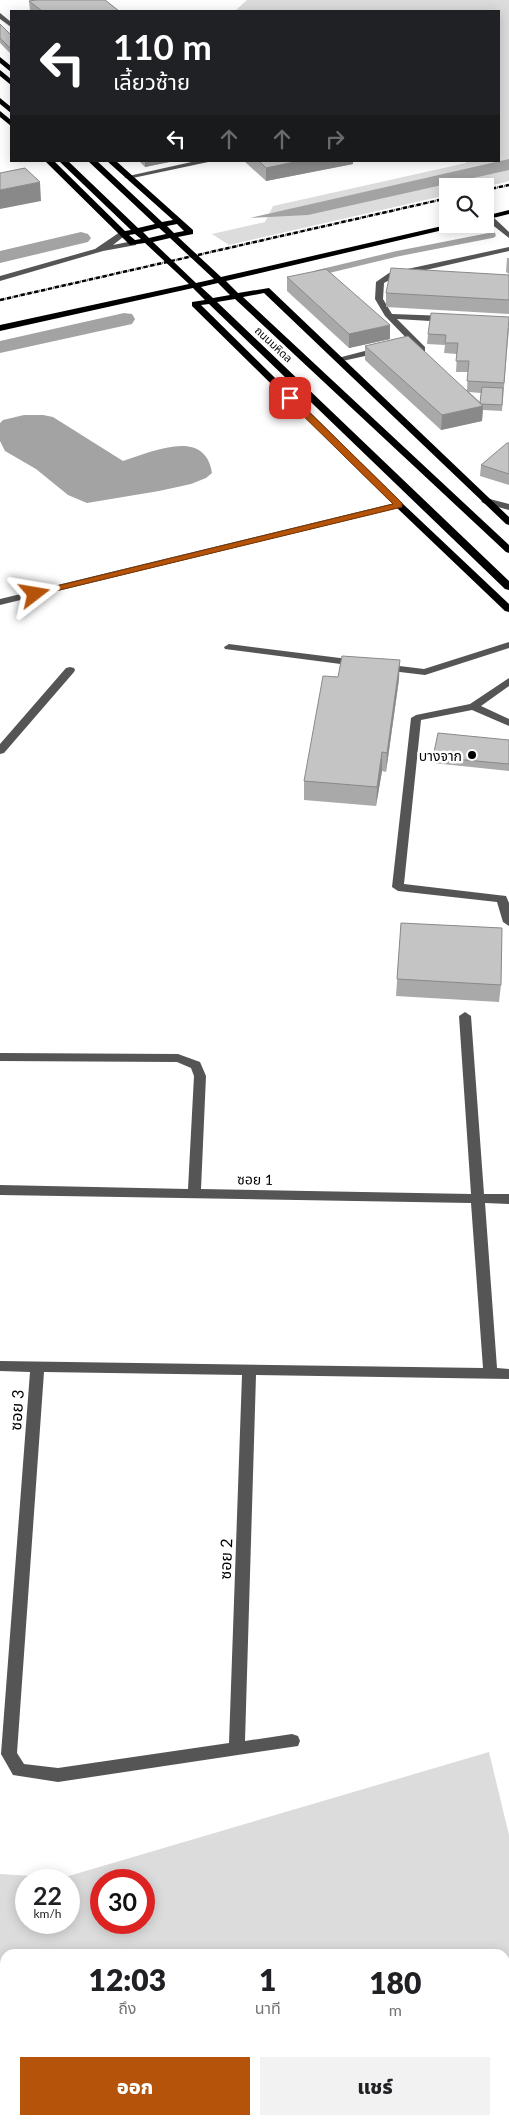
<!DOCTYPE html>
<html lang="th">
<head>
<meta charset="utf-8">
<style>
  body { margin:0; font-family:Lato,"Noto Sans Thai",sans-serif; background:#f2f2f2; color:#202124; height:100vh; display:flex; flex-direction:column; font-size:19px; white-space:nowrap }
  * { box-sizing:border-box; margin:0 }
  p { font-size:16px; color:#757577 }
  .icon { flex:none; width:28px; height:28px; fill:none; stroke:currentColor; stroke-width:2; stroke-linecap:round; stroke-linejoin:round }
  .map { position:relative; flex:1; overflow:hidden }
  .sheet { position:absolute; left:0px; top:1949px; width:510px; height:176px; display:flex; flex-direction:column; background:#fff; border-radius:15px 15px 0 0; box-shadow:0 2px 12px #0003 }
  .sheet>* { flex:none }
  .top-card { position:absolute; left:10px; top:10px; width:490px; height:152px; border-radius:0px; box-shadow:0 2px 12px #0003; background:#202124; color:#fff; overflow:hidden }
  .buttons { position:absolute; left:439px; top:178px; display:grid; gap:10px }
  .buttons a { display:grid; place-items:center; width:55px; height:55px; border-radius:0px; background:#fff; box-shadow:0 2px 12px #0003; font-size:25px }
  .speed { position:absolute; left:15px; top:1869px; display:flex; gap:10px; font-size:25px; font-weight:700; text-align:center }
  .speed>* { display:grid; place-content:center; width:65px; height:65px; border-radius:50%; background:#fff; box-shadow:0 2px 12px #0003; line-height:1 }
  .speed small { font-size:12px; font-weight:400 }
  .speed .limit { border:8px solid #d22; background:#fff; color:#111 }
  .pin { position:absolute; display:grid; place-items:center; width:42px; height:42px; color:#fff; margin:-21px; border-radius:10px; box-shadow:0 2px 8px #0006 }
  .me { position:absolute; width:55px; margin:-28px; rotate:76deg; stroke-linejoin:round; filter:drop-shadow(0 0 4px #0008) }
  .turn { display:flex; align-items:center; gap:18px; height:105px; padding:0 20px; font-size:22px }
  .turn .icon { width:65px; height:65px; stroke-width:2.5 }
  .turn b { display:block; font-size:35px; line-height:42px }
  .lanes { display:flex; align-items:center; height:48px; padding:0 20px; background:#0003; justify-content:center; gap:25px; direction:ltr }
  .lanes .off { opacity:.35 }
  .eta { display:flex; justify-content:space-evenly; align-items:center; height:85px; text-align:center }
  .eta b { font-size:30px; font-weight:800; line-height:35px }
  .button { display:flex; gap:10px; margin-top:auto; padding:10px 20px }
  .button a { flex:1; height:58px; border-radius:0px; background:#b45309; color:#fff; font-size:20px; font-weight:800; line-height:58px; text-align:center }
  .button a+a { background:#f2f2f2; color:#202124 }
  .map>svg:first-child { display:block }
  .green { fill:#dcdcdc; fill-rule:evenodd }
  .water { fill:#a3a3a3 }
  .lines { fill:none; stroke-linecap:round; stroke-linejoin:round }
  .stream { stroke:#a3a3a3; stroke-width:5.5 }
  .canal { fill:#a3a3a3; fill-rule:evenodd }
  .minor { fill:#555; fill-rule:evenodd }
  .major { fill:#000; fill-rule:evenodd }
  .rail { stroke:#000; stroke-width:2.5; stroke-dasharray:4.5 1 0.5 1; stroke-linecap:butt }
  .wall { fill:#a9a9a9; fill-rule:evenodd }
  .shaded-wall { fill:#898989 }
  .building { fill:#c4c4c4; stroke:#898989 }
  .route { fill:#b45309; stroke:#753606 }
  .poi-dot { fill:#000; stroke:#fff; stroke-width:2 }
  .labels { text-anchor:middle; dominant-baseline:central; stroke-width:5; stroke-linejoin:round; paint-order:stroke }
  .far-street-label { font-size:11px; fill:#000; stroke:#fff }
  .poi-label { font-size:14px; fill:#000; stroke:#fff; text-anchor:end }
  .street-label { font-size:14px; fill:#000; stroke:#fff }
  .near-street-label { font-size:16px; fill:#000; stroke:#fff }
</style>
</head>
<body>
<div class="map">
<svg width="509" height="2124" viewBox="0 0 509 2124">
  <rect width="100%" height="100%" fill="#fff"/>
  <!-- green -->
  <path class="green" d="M247,0h262v181l-24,6 -37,-1 -1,9 -218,50 -17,-11 53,-12 8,-16 193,-43 1,-2h32v-150h-264z
    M489,1752l20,83v289h-509v-250l62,4zM26,1880h43v42h-43zM101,1880h43v42h-43zM5,1954h500v166h-500z"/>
  <!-- water -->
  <path class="water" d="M509,159v11l-201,45 -58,3z
    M24,415h19l10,2 70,44c29,-9 82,-34 89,12l-6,5 -15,6 -32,7 -72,12 -19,-8 -32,-26 -31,-18 -5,-10v-18l3,-3z"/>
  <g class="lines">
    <!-- stream -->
    <path class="stream" d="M317,273l79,-19 97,-19"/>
    <!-- canal -->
    <path class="canal" d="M81,232l7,2 3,4 -3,4 -88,21v-12z
      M124,313l8,1 3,5 -3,5 -132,29v-12z"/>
    <!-- minor -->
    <path class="minor" d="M0,13l11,9v5l-11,-8z
      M196,161h17l-85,18 -4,-2z
      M485,215h6l18,17v6l-24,-19z
      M120,232l7,2 -14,11 20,-4 4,2 -1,2 -33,6 -103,30v-5l95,-27z
      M509,247v4l-114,26 -11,6 -1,16 9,15 55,2 4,3 -4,3 -50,-3 28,28v4h-6l-34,-35 -10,-17 1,-17 13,-9z
      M380,347l4,3 -1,2 -45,10 -4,-3z
      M486,498l23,6v6l-26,-7 -2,-2z
      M399,502l3,1v4l-402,98v-6z
      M509,642v6l-84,27 -42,-5 -5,-3 5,-3 41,5z
      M229,644l127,16 5,3 -5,3 -131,-17 -1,-2z
      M70,667l4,1 1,2 -1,2 -70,81 -4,1v-10l66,-76z
      M509,678v8l-28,20 28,13v7l-37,-16 -51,10 -17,164 102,12 3,7v23l-6,-4 -6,-20 -99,-11 -6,-4 19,-169 5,-3 54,-11z
      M465,1012l6,4 13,178h25v10l-24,-1 12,165 12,1v10l-253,-4 -11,366 47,-7 6,2 2,5 -2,5 -240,36 -45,-7 -12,-21 29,-382 -30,-1v-10l483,7 -12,-165 -471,-8v-10l188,4 6,-113 -3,-8 -14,-6 -177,-1v-8l178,1 22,8 6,14 -5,113 270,5 -12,-178zM44,1372l198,3 -13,368 -171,25 -34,-4 -7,-11z"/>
    <!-- major -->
    <path class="major" d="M0,57l11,9v6l-11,-9z
      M0,70l11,9v6l-11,-9z
      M0,98l11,9v6l-11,-9z
      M0,111l11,9v6l-11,-9z
      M45,161h9l71,70 6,-1 -72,-69h9l70,67 17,-4 -67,-63h9l65,61 11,-2 -66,-59h9l77,69v4l-15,3 43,40 230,-53h13l-4,2 -234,55 12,12 31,-5 240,229v8l-3,-1 -242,-231 -21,4 266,248v8l-3,-1 -271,-253 -18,3 292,279v9l-4,-1 -296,-285 -8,1 201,198 107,101v8l-4,-1 -109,-104 -204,-201v-4l13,-2 -12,-12 -193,43v-6l189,-41 -44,-41 -15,2zM177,224l7,7 -10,2 -7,-7zM159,228l7,6 -17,4 -6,-6zM135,234l6,5 -6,1 -6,-5zM170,238l44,41 -18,4 -43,-41zM218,283l12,12 -17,3 -12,-11z
      M509,210v4l-24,6v-4z"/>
    <!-- rail -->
    <path class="rail" d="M485,190l24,-5
      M0,300l448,-102"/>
  </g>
  <!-- wall -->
  <path class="wall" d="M31,0h74l14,11h-89l-1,-10h2z
    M0,24l11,11v19l-11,-11z
    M139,161h35l-29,6z
    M244,161h109v3l-87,17z
    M507,258h2v16l-3,-2z
    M509,275v39l-123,-7v-14z
    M287,277l103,62 -41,9 -62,-57z
    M509,328l-7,83 -19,-1 -1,11 -41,9 -76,-70v-14l102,44 1,-18h-12l1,-18 -13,-1 1,-8 -18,-1 1,-10zM469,392l12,1 -1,9z
    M509,443v42l-29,-9 1,-11z
    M338,677l61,2 -13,93 -4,-1 -6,35 -72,-6v-19z
    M509,740v31l-76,-8v-6z
    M401,923l100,62 -2,17 -103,-6z"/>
  <!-- shaded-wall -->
  <path class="shaded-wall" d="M145,161h29l-29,6z
    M299,161h54v3l-87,17v-13z
    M40,182l1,19 -41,8v-19z
    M390,325v14l-41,9v-14z
    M483,406l-1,15 -41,9 1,-15z
    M400,660l-1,19 -13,93 1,-19z
    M382,752v19l-6,35 1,-19z"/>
  <!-- building -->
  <path class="building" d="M36,0h69l14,11h-77l-13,-10z
    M0,24l11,11v14l-11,-11z
    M259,161h40l-33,7z
    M25,168l15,14 -40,8v-17z
    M391,268l118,7v25l-123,-7z
    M326,269l64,56 -41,9 -62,-57z
    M431,313l78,4 -5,66 -37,-2 2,-20h-13l2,-18h-13l1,-8 -18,-1z
    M408,336l75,70 -41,9 -77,-69z
    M482,387l21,1 -1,17 -21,-1 -1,-2z
    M507,443h2v31l-28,-9z
    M342,656l58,4 -13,93 -5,-1 -5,35 -73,-6 19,-105 15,1z
    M438,733l71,7v24l-76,-7z
    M401,923l101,5 -1,57 -104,-6z"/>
  <!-- route -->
  <path class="route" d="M287,396h6l109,107v4l-367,89h-3v-4l361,-88 -106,-104z"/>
  <!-- markers -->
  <circle class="poi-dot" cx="472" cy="755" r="5"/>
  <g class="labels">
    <!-- far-street labels -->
    <g class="far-street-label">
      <text transform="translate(274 344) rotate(43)">ถนนมหิดล</text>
    </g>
    <!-- poi labels -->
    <g class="poi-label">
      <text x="462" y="755">บางจาก</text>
    </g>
    <!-- street labels -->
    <g class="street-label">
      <text transform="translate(255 1179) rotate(1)">ซอย 1</text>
    </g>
    <!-- near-street labels -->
    <g class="near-street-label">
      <text transform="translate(16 1410) rotate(-86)">ซอย 3</text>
      <text transform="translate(225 1559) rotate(-88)">ซอย 2</text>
    </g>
  </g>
</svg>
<div class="buttons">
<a><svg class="icon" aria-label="search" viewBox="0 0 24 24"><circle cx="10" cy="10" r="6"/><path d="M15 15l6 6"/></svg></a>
</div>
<div class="speed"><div>22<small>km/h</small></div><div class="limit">30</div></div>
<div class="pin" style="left:290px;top:398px;background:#d93025"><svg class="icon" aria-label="arrive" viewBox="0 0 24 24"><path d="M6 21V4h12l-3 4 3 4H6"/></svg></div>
<svg class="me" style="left:35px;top:594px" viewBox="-20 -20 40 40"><path d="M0-17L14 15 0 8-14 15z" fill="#b45309" stroke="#fff" stroke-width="4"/></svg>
<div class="top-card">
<div class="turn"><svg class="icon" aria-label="left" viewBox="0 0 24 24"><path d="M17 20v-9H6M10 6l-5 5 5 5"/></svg><div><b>110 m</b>เลี้ยวซ้าย</div></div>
<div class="lanes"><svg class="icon" aria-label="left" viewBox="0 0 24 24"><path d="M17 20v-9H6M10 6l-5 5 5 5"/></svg><svg class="icon off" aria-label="ahead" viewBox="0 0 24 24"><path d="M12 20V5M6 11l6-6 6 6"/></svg><svg class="icon off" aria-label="ahead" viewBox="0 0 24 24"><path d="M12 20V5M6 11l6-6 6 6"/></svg><svg class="icon off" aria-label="right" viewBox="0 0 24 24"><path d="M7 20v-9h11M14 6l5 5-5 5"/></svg></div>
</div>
<section class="sheet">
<div class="eta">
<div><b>12:03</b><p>ถึง</p></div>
<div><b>1</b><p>นาที</p></div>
<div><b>180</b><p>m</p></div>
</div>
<div class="button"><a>ออก</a><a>แชร์</a></div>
</section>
</div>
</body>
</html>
